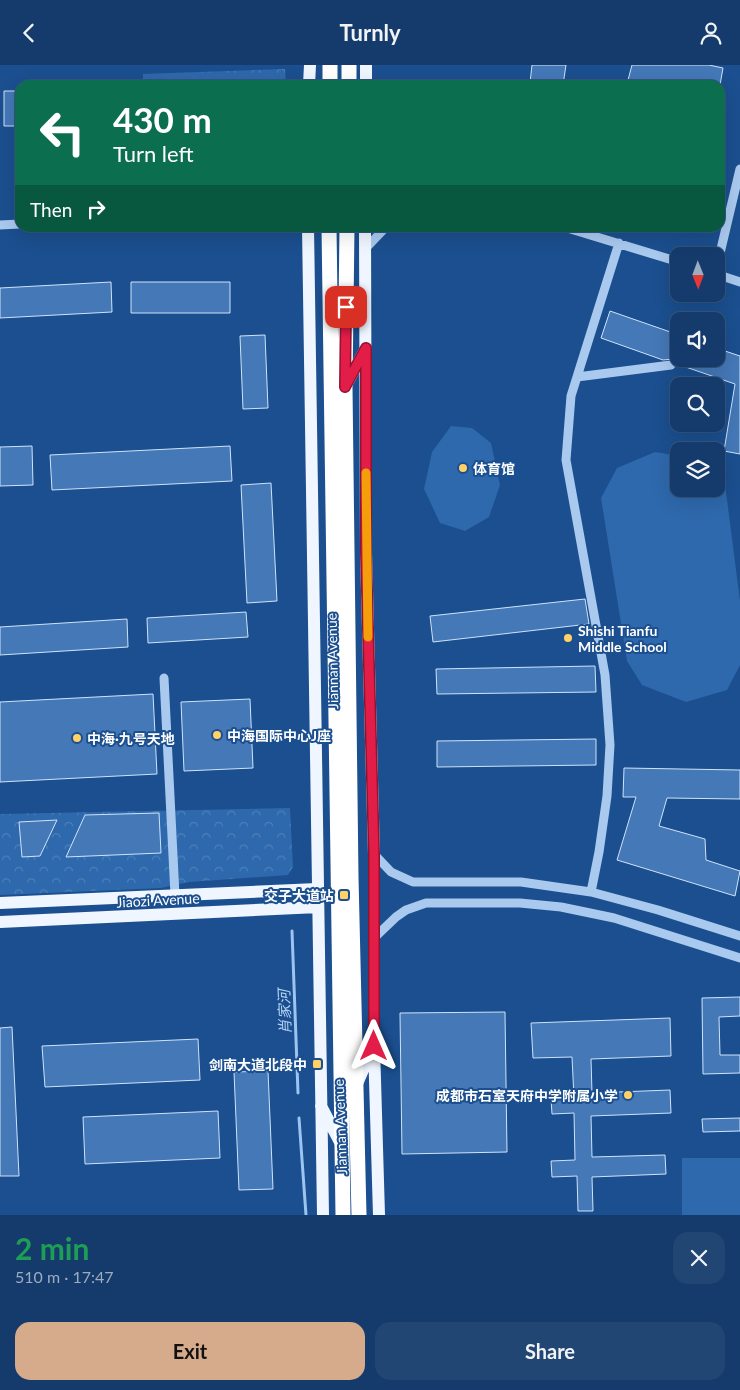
<!DOCTYPE html>
<html lang="en">
<head>
<meta charset="utf-8">
<style>
  body { margin:0; font-family:Lato,"Noto Sans SC",sans-serif; background:#214673; color:#f1f3f6; height:100vh; display:flex; flex-direction:column; font-size:19px; white-space:nowrap }
  * { box-sizing:border-box; margin:0 }
  p { font-size:16px; color:#9dadc1 }
  .icon { flex:none; width:28px; height:28px; fill:none; stroke:currentColor; stroke-width:2; stroke-linecap:round; stroke-linejoin:round }
  .map { position:relative; height:1150px; overflow:hidden }
  .sheet { display:flex; flex-direction:column; background:#143b6b; flex:1 }
  .sheet>* { flex:none }
  .banner { position:absolute; left:15px; top:15px; width:710px; height:152px; border-radius:15px; box-shadow:0 5px 20px #0002,0 0 0 1px #33557e; background:#0b6e4f; color:#fff; overflow:hidden }
  .needle { width:32px; rotate:179deg }
  .fabs { position:absolute; left:670px; top:182px; display:grid; gap:10px }
  .fabs a { display:grid; place-items:center; width:55px; height:55px; border-radius:10px; background:#143b6b; box-shadow:0 5px 20px #0002,0 0 0 1px #33557e; font-size:25px }
  .pin { position:absolute; display:grid; place-items:center; width:42px; height:42px; color:#fff; margin:-21px; border-radius:10px; box-shadow:0 2px 8px #0006 }
  .me { position:absolute; width:55px; margin:-28px; rotate:0deg; stroke-linejoin:round; filter:drop-shadow(0 0 4px #0008) }
  .turn { display:flex; align-items:center; gap:18px; height:105px; padding:0 15px; font-size:22px }
  .turn .icon { width:65px; height:65px; stroke-width:2.5 }
  .turn b { display:block; font-size:35px; line-height:42px }
  .then { display:flex; align-items:center; height:48px; padding:0 15px; background:#0003; gap:10px; font-size:19px }
  .round { display:grid; place-items:center; flex:none; width:52px; height:52px; border-radius:15px; background:#214673 }
  .headline { display:flex; align-items:center; justify-content:space-between; height:85px; padding:0 15px }
  h1 { font-size:30px; font-weight:700; line-height:38px; color:#1e9e55 }
  .cta { display:flex; gap:10px; margin-top:auto; padding:10px 15px }
  .cta a { flex:1; height:58px; border-radius:15px; background:#d6ab8b; color:#111; font-size:20px; font-weight:700; line-height:58px; text-align:center }
  .cta a+a { background:#214673; color:#f1f3f6 }
  header { display:flex; justify-content:space-between; align-items:center; height:65px; padding:0 15px; background:#143b6b; font-size:22px; font-weight:700 }
  .map>svg:first-child { display:block }
  .grass { fill:#2e69ad }
  .park { fill:url(#park-crowns) }
  .lines { fill:none; stroke-linecap:round; stroke-linejoin:round }
  .stream { stroke:#9cc4f0; stroke-width:3 }
  .building { fill:#4478b7; stroke:#cfe3fa }
  .minor { stroke:#a9c9ee; stroke-width:9 }
  .major { stroke:#f0f6ff; stroke-width:12 }
  .highway { stroke:#fff; stroke-width:15 }
  .route-casing { stroke:#92132f; stroke-width:12 }
  .route { stroke:#e11d48; stroke-width:9 }
  .slow { stroke:#f59e0b; stroke-width:9 }
  .poi-dot { fill:#ffd166; stroke:#1b4f8f; stroke-width:2 }
  .labels { text-anchor:middle; dominant-baseline:central; stroke-width:4; stroke-linejoin:round; paint-order:stroke }
  .poi-label { font-size:14px; font-weight:bold; fill:#fff; stroke:#1b4f8f; text-anchor:start }
  .street-label { font-size:14px; fill:#fff; stroke:#1b4f8f }
  .water-label { font-size:15px; font-style:italic; fill:#b5d3f5; stroke:#1b4f8f }
</style>
</head>
<body>
<header><svg class="icon" aria-label="back" viewBox="0 0 24 24"><path d="M15 5l-7 7 7 7"/></svg>Turnly<svg class="icon" aria-label="person" viewBox="0 0 24 24"><circle cx="12" cy="8" r="4"/><path d="M4 21q1-7 8-7t8 7"/></svg></header>
<div class="map">
<svg width="740" height="1150" viewBox="0 0 740 1150">
  <defs>
    <pattern id="park-crowns" width="20" height="18" patternUnits="userSpaceOnUse" patternTransform="scale(1.25)"><rect width="20" height="18" fill="#2e69ad"/><path d="M2 6a3 3 0 1 1 6 0M12 15a3 3 0 1 1 6 0" fill="none" stroke="#4d80b9"/></pattern>
  </defs>
  <rect width="100%" height="100%" fill="#1b4f8f"/>
  <!-- grass -->
  <path class="grass" d="M451,361l21,2 19,15 9,42 -11,32 -24,14 -25,-8 -16,-34 8,-37z
    M655,387l24,4v33h37v-14l9,9 15,117v64l-13,25 -41,12 -44,-17 -15,-24 -26,-163 16,-30z
    M682,1093h58v57h-58z"/>
  <!-- park -->
  <path class="park" d="M285,4l1,16h-143v-11z
    M290,743l3,59 -5,8 -99,7 -28,6 -161,7v-81z"/>
  <g class="lines">
    <!-- stream -->
    <path class="stream" d="M292,866l6,162
      M299,1053l7,97"/>
  </g>
  <!-- building -->
  <path class="building" d="M532,0h34l-3,20 -33,-2z
    M632,0h77l14,3 -3,17h-71l-21,-5z
    M4,26h16v35h-16z
    M111,217l1,30 -112,6v-30z
    M131,217h99v31h-99z
    M610,246l69,24v24h37v-11l24,8v98l-16,-3 11,-67 -58,-20 -4,-5 -10,1 -62,-22z
    M265,270l3,73 -25,1 -3,-73z
    M32,381l1,39 -33,1v-39z
    M230,381l2,35 -180,9 -2,-35z
    M271,418l6,118 -30,2 -6,-118z
    M585,534l4,25 -156,18 -3,-26z
    M246,547l2,25 -100,6 -1,-25z
    M127,554l1,28 -128,8v-28z
    M595,601l1,26 -159,2 -1,-25z
    M153,629l4,80 -157,8v-80z
    M250,634l3,69 -69,3 -3,-69z
    M596,674v26l-159,2v-26z
    M624,703l116,2v29l-73,-1 -8,28 46,13 1,21 34,11 -5,25 -118,-36 19,-63h-13z
    M159,748l2,40 -95,4 19,-42z
    M57,755l-17,36 -18,1 -3,-35z
    M740,932v19l-21,1 1,38h20v18l-37,1 -1,-76z
    M505,947l2,140 -105,2 -2,-141z
    M670,953l1,38 -80,3 1,34 78,-3 1,23 -80,3 1,41 73,-2 1,19 -74,3 1,34h-15l-1,-35 -25,1 -1,-16 24,-1 -1,-47 -22,1 -1,-15 23,-1 -2,-41 -39,1 -2,-35z
    M12,962l7,149h-19v-148z
    M198,974l2,41 -155,7 -3,-41z
    M268,1006l5,118 -34,1 -5,-118z
    M218,1046l2,47 -135,6 -2,-47z
    M740,1053v13l-37,1 -1,-13z"/>
  <g class="lines">
    <!-- minor -->
    <path class="minor" d="M0,160l20,-1
      M564,162l115,35
      M365,184l21,-22
      M716,205l24,-101
      M716,209l24,8
      M577,312l94,-12
      M164,613l11,217
      M374,789l17,18 22,10h108l70,10 67,18 82,26
      M591,827l8,-40 8,-56 3,-51 -5,-70 -39,-215 5,-64 48,-153
      M373,874l23,-22 10,-7 20,-7h94l41,4 53,11 126,40"/>
    <!-- major -->
    <path class="major" d="M309,20l1,-20
      M366,20v-20
      M308,162l15,988
      M365,162l1,326 8,301v192l5,169
      M345,322l20,-37
      M0,838l317,-14
      M0,857l318,-15
      M356,1021l16,-37
      M321,1041l20,38"/>
    <!-- highway -->
    <path class="highway" d="M330,20v-20
      M349,20v-20
      M329,162l14,988
      M347,162l-2,160 6,490 8,338"/>
  </g>
  <g class="lines">
    <defs>
      <path id="route" d="M346,242l-1,80 21,-39v205l8,301v192"/>
    </defs>
    <!-- route casing -->
    <use href="#route" class="route-casing"/>
    <!-- route -->
    <use href="#route" class="route"/>
    <!-- slow -->
    <path class="slow" d="M366,408l2,164"/>
  </g>
  <!-- markers -->
  <g class="poi-dot">
    <circle cx="463" cy="403" r="5"/>
    <circle cx="568" cy="573" r="5"/>
    <circle cx="217" cy="670" r="5"/>
    <circle cx="77" cy="673" r="5"/>
    <rect x="339" y="825" width="10" height="10" rx="2.5"/>
    <rect x="312" y="994" width="10" height="10" rx="2.5"/>
    <circle cx="628" cy="1030" r="5"/>
  </g>
  <g class="labels">
    <!-- poi labels -->
    <g class="poi-label">
      <text x="473" y="403">体育馆</text>
      <text x="578" y="565">Shishi Tianfu<tspan x="578" dy="16">Middle School</tspan></text>
      <text x="227" y="670">中海国际中心J座</text>
      <text x="87" y="673">中海·九号天地</text>
      <text x="334" y="830" text-anchor="end">交子大道站</text>
      <text x="307" y="999" text-anchor="end">剑南大道北段中</text>
      <text x="618" y="1030" text-anchor="end">成都市石室天府中学附属小学</text>
    </g>
    <!-- street labels -->
    <g class="street-label">
      <text transform="translate(332 596) rotate(-91)">Jiannan Avenue</text>
      <text transform="translate(158 835) rotate(-3)">Jiaozi Avenue</text>
      <text transform="translate(340 1062) rotate(-92)">Jiannan Avenue</text>
    </g>
    <!-- water labels -->
    <g class="water-label">
      <text transform="translate(284 947) rotate(-92)">肖家河</text>
    </g>
  </g>
</svg>
<div class="fabs">
<a><svg class="needle" viewBox="-14 -14 28 28"><path d="M0-13l5 13h-10z" fill="#e53935"/><path d="M0 13l5-13h-10z" fill="#9dadc1"/></svg></a>
<a><svg class="icon" aria-label="sound" viewBox="0 0 24 24"><path d="M4 9h4l5-4v14l-5-4H4zM17 9q2 3 0 6"/></svg></a>
<a><svg class="icon" aria-label="search" viewBox="0 0 24 24"><circle cx="10" cy="10" r="6"/><path d="M15 15l6 6"/></svg></a>
<a><svg class="icon" aria-label="layers" viewBox="0 0 24 24"><path d="M12 4l9 5-9 5-9-5zM3 14l9 5 9-5"/></svg></a>
</div>
<div class="pin" style="left:346px;top:242px;background:#d93025"><svg class="icon" aria-label="arrive" viewBox="0 0 24 24"><path d="M6 21V4h12l-3 4 3 4H6"/></svg></div>
<svg class="me" style="left:374px;top:981px" viewBox="-20 -20 40 40"><path d="M0-17L14 15 0 8-14 15z" fill="#e11d48" stroke="#fff" stroke-width="4"/></svg>
<div class="banner">
<div class="turn"><svg class="icon" aria-label="left" viewBox="0 0 24 24"><path d="M17 20v-9H6M10 6l-5 5 5 5"/></svg><div><b>430 m</b>Turn left</div></div>
<div class="then">Then<svg class="icon" aria-label="right" viewBox="0 0 24 24"><path d="M7 20v-9h11M14 6l5 5-5 5"/></svg></div>
</div>
</div>
<section class="sheet">
<div class="headline"><div><h1>2 min</h1><p>510 m · 17:47</p></div><a class="round"><svg class="icon" aria-label="close" viewBox="0 0 24 24"><path d="M6 6l12 12M18 6L6 18"/></svg></a></div>
<div class="cta"><a>Exit</a><a>Share</a></div>
</section>
</body>
</html>
